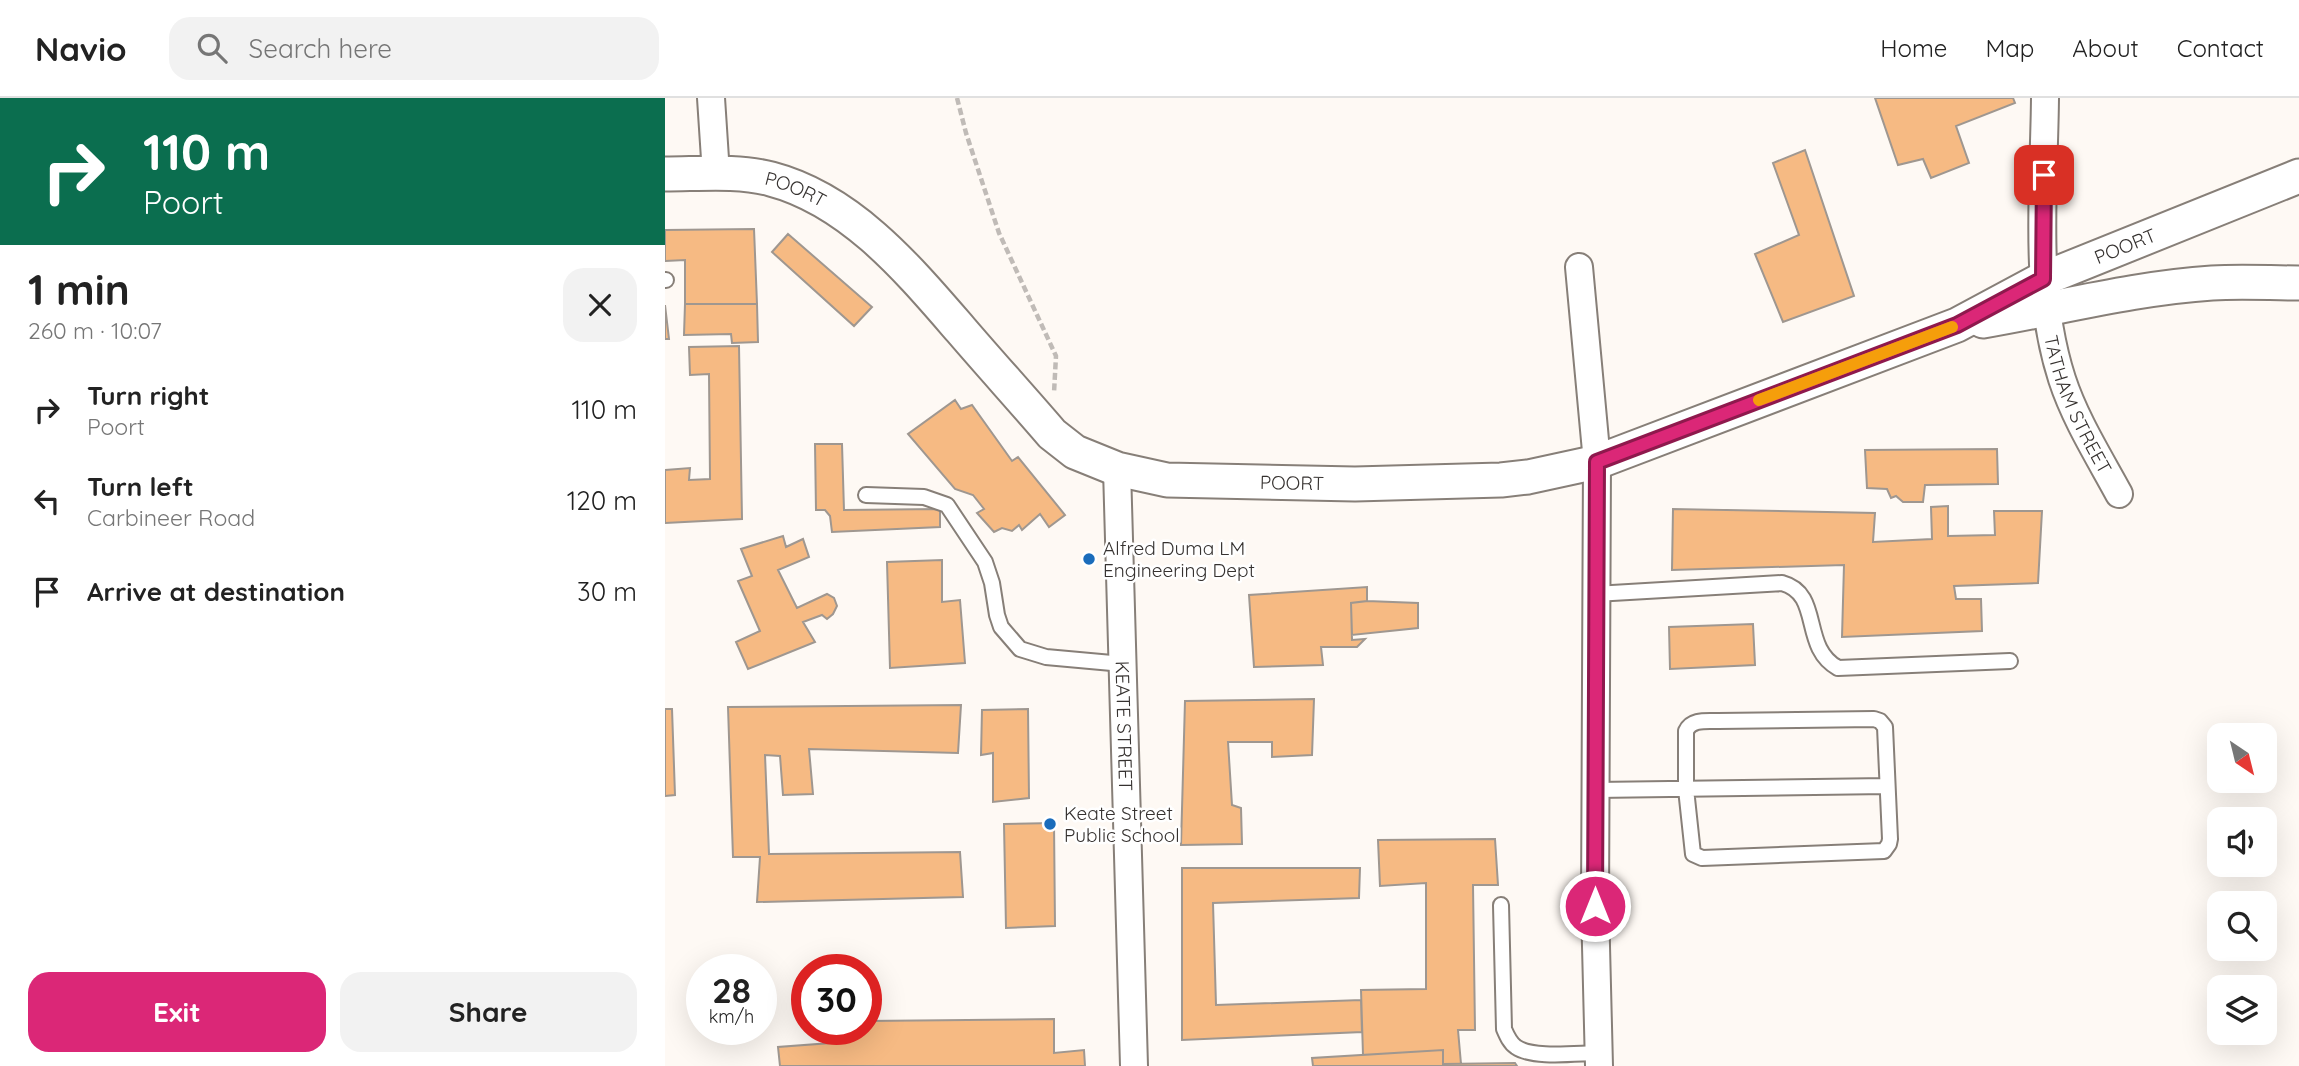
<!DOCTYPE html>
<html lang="en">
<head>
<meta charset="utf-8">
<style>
  body { margin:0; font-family:Quicksand,sans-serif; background:#f2f2f2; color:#222; height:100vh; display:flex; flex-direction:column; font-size:26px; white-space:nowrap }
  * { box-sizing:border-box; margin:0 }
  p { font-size:23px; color:#767676 }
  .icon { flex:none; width:38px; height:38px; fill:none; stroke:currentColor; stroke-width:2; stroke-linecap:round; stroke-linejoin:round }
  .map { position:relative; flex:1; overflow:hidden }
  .side { display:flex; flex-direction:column; background:#fff; width:665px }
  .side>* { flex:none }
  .top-card { background:#0b6e4f; color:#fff; overflow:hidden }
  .needle { width:46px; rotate:145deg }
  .tools { position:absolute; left:1542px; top:625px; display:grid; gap:14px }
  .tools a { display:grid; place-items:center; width:70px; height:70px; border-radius:14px; background:#fff; box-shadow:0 7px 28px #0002; font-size:35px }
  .speed { position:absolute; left:21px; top:856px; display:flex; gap:14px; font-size:35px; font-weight:700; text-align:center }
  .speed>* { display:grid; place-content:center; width:91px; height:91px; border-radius:50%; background:#fff; box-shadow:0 7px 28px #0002; line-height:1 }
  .speed small { font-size:18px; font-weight:400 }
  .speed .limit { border:10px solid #d22; background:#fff; color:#111 }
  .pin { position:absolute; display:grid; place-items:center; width:60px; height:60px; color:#fff; margin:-30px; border-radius:14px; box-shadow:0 4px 10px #0006 }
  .me { position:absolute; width:77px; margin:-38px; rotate:0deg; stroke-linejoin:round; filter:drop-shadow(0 0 5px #0008) }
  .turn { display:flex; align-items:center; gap:24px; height:147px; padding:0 28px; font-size:32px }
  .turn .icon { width:91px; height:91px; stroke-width:2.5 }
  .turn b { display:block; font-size:49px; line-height:60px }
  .round { display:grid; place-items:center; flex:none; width:74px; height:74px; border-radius:21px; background:#f2f2f2 }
  .headline { display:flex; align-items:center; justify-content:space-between; height:119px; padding:0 28px }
  h1 { font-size:42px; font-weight:800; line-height:52px }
  .cta { display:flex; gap:14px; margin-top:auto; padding:14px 28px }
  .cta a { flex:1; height:80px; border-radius:21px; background:#db2777; color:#fff; font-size:28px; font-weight:800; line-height:80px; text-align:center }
  .cta a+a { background:#f2f2f2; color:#222 }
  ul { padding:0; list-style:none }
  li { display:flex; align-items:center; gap:21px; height:91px; padding:0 28px }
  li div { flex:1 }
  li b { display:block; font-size:26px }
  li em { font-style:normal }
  header { display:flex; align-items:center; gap:42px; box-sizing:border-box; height:98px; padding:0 35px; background:#fff; border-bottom:2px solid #e0e0e0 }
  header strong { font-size:33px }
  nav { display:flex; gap:38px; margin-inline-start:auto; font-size:24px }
  .search { width:490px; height:63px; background:#f2f2f2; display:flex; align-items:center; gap:18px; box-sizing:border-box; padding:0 24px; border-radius:21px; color:#767676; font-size:26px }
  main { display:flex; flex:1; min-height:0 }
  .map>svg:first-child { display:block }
  .building { fill:#f6ba83; stroke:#9f9790; stroke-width:2 }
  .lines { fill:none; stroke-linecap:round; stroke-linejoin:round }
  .service-casing { stroke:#877f78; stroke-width:18 }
  .minor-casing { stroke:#877f78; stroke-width:30 }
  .tertiary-casing { stroke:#877f78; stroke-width:37 }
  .path { stroke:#c0bbb7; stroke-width:4.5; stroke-dasharray:7 3.5; stroke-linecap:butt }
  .service { stroke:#fff; stroke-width:14 }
  .minor { stroke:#fff; stroke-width:26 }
  .tertiary { stroke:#fff; stroke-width:33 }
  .route-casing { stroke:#8e194d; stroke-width:18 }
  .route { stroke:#db2777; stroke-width:12 }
  .slow { stroke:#f59e0b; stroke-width:12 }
  .poi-dot { fill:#1a6cbb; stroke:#fff; stroke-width:2.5 }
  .labels { text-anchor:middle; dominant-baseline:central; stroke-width:5; stroke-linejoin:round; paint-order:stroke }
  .street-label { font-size:19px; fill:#363230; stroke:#fff }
  .poi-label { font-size:19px; fill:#363230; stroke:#fff; text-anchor:start }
</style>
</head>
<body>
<header>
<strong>Navio</strong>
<div class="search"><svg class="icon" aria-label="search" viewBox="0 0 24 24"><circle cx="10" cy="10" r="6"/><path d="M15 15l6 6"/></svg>Search here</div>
<nav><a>Home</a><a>Map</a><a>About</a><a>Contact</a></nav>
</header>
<main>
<section class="side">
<div class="top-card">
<div class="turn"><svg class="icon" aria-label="right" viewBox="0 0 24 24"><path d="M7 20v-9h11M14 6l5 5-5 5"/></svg><div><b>110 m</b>Poort</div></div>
</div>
<div class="headline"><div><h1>1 min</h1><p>260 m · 10:07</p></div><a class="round"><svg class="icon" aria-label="close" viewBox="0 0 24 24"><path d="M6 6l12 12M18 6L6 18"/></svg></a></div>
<ul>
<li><svg class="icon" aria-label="right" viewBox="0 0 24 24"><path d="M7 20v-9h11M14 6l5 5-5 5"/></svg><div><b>Turn right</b><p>Poort</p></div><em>110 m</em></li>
<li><svg class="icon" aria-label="left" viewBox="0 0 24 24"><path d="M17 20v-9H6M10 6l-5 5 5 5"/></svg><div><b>Turn left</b><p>Carbineer Road</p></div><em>120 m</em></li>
<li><svg class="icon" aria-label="arrive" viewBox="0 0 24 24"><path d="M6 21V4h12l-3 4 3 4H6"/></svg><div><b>Arrive at destination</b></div><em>30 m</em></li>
</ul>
<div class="cta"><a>Exit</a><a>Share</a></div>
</section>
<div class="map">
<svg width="1634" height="968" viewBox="0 0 1634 968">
  <rect width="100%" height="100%" fill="#fef9f4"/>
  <!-- building -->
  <path class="building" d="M1210,0h138l2,5 -59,23 13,37 -38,15 -8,-19 -25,6z
    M1140,52l49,146 -71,26 -28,-68 44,-19 -26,-72z
    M89,131l3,75h-72v-44l-20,1v-31z
    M123,136l84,73 -18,19 -82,-74z
    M20,206h72l1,38 -26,1 -1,-9 -47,1z
    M0,207l4,34h-4z
    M74,248l3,173 -77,4v-53l25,-2 -1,12 21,-1 -1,-105 -19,1 -1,-28z
    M290,302l6,9 11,-4 40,56 6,-4 47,58 -16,12 -9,-13 -18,16 -3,-5 -7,6 -10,-3 -8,4 -17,-19 7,-4 -11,-14 -18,-6 -47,-55z
    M150,346h27l2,66 96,-1v18l-108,5 -2,-16 -5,-6h-9z
    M1332,351l1,35 -73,1 -2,17h-20l-7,-6 -5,2 -4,-9 -20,-1 -2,-38z
    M1283,408v30l47,-1 -1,-24h48l-4,72 -84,3 2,13h25l1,32 -140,6 2,-72 -172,5 1,-61 202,4 -2,29 59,-3 -1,-32z
    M118,438l3,11 17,-8 6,18 -31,13 19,38 30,-14 7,4 3,8 -4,8 -6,5 -5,-4 -19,7 12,20 -67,27 -12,-27 24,-11 -22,-50 14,-5 -11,-27z
    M277,462v42l18,-2 5,63 -75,5 -3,-106z
    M702,489v14l-16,2 1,37 13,-1 -8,8h-36l2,18 -69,2 -5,-72z
    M702,503l51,2v25l-66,7 -1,-32z
    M1088,526l2,41 -85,4 -1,-42z
    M649,601l-2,56 -40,2v-15h-44l4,63 9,3 1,36 -61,1 4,-144z
    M296,607l-3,48 -149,-4 4,45 -30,1 -3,-39 -15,-1 4,99 191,-2 3,45 -206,5 3,-45h-27l-5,-150z
    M0,611h7l3,86 -10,1z
    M363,611l1,89 -36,4v-49l-12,2 1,-45z
    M389,725l1,103 -49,2 -2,-104z
    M830,741l3,46h-25l2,145h-17l3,34h-18v-14l-80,5 -2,-65 65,-1v-106l-46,3 -2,-46z
    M517,770h178l-1,30 -146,5 3,102 145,-5 1,32 -180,8z
    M389,921v34l30,-3 1,16h-305l-2,-19 66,-5 -1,-13h23v-8z
    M778,952v14l72,-1 2,3h-204l-1,-8z"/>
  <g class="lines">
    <defs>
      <path id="service" d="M0,182h1
        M201,397l58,2 23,8 38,57 7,21 5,32 4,12 19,22 26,8 77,7
        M930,496l187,-11c41,11 18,64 56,85l172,-7
        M1209,621l6,2 5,6 5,112 -1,5 -5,7 -182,7 -9,-4 -7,-65v-58c5,-12 20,-10 32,-10z
        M931,692l291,-4
        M836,807l3,124c3,7 6,14 12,18 17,12 62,6 83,6"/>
      <g id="minor">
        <path d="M46,0l5,76"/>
        <path id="s1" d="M1380,0c-1,94 -12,191 17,281 13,40 37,78 57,115"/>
        <path d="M914,169l18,195 -2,444 4,160"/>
        <path id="s2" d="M452,371l17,597"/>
      </g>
      <g id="tertiary">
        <path id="s3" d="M0,76c35,0 72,-4 106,5 80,21 138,91 190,151 30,35 61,69 91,104l23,18 42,17 50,11 188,4 146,-4 27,-3 69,-15 360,-137 86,-46 256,-103"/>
        <path d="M1318,223c76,-13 152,-33 229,-38 29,-2 58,0 87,0"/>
      </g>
    </defs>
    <!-- service casing -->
    <use href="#service" class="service-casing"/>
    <!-- minor casing -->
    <use href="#minor" class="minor-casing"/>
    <!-- tertiary casing -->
    <use href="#tertiary" class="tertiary-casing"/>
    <!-- path -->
    <path class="path" d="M292,0l9,35 33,100 57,123 -2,37"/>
    <!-- service -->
    <use href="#service" class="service"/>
    <!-- minor -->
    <use href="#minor" class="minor"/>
    <!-- tertiary -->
    <use href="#tertiary" class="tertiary"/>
  </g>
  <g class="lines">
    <defs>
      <path id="route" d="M930,808l2,-444 360,-137 86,-46 1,-104"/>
    </defs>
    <!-- route casing -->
    <use href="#route" class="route-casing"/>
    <!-- route -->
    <use href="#route" class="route"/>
    <!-- slow -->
    <path class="slow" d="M1094,302l193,-73"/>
  </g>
  <!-- markers -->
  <g class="poi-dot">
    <circle cx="424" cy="461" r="7"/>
    <circle cx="385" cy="726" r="7"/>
  </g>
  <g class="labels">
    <!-- street labels -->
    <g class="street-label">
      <text stroke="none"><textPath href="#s3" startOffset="133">POORT</textPath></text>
      <text stroke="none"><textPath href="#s3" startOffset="1620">POORT</textPath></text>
      <text stroke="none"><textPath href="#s1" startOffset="312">TATHAM STREET</textPath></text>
      <text stroke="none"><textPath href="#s3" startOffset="742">POORT</textPath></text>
      <text stroke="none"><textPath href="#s2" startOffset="257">KEATE STREET</textPath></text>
    </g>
    <!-- poi labels -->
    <g class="poi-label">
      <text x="438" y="450">Alfred Duma LM<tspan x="438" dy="22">Engineering Dept</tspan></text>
      <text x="399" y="715">Keate Street<tspan x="399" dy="22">Public School</tspan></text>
    </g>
  </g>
</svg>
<div class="tools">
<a><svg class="needle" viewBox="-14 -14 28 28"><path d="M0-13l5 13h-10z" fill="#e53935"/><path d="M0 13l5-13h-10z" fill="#767676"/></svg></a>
<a><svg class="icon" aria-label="sound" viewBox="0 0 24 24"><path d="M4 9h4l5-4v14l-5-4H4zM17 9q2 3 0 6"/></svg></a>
<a><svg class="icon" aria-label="search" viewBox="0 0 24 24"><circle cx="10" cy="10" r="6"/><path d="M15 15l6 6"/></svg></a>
<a><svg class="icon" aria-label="layers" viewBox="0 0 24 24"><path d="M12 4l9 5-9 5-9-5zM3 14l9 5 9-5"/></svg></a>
</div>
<div class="speed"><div>28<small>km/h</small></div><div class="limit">30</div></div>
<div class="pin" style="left:1379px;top:77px;background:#d93025"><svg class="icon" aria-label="arrive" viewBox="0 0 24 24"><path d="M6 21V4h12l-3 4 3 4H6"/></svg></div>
<svg class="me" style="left:930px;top:808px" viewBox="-20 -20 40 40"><circle r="17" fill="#db2777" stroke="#fff" stroke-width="3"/><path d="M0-11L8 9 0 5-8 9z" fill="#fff"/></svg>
</div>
</main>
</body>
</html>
